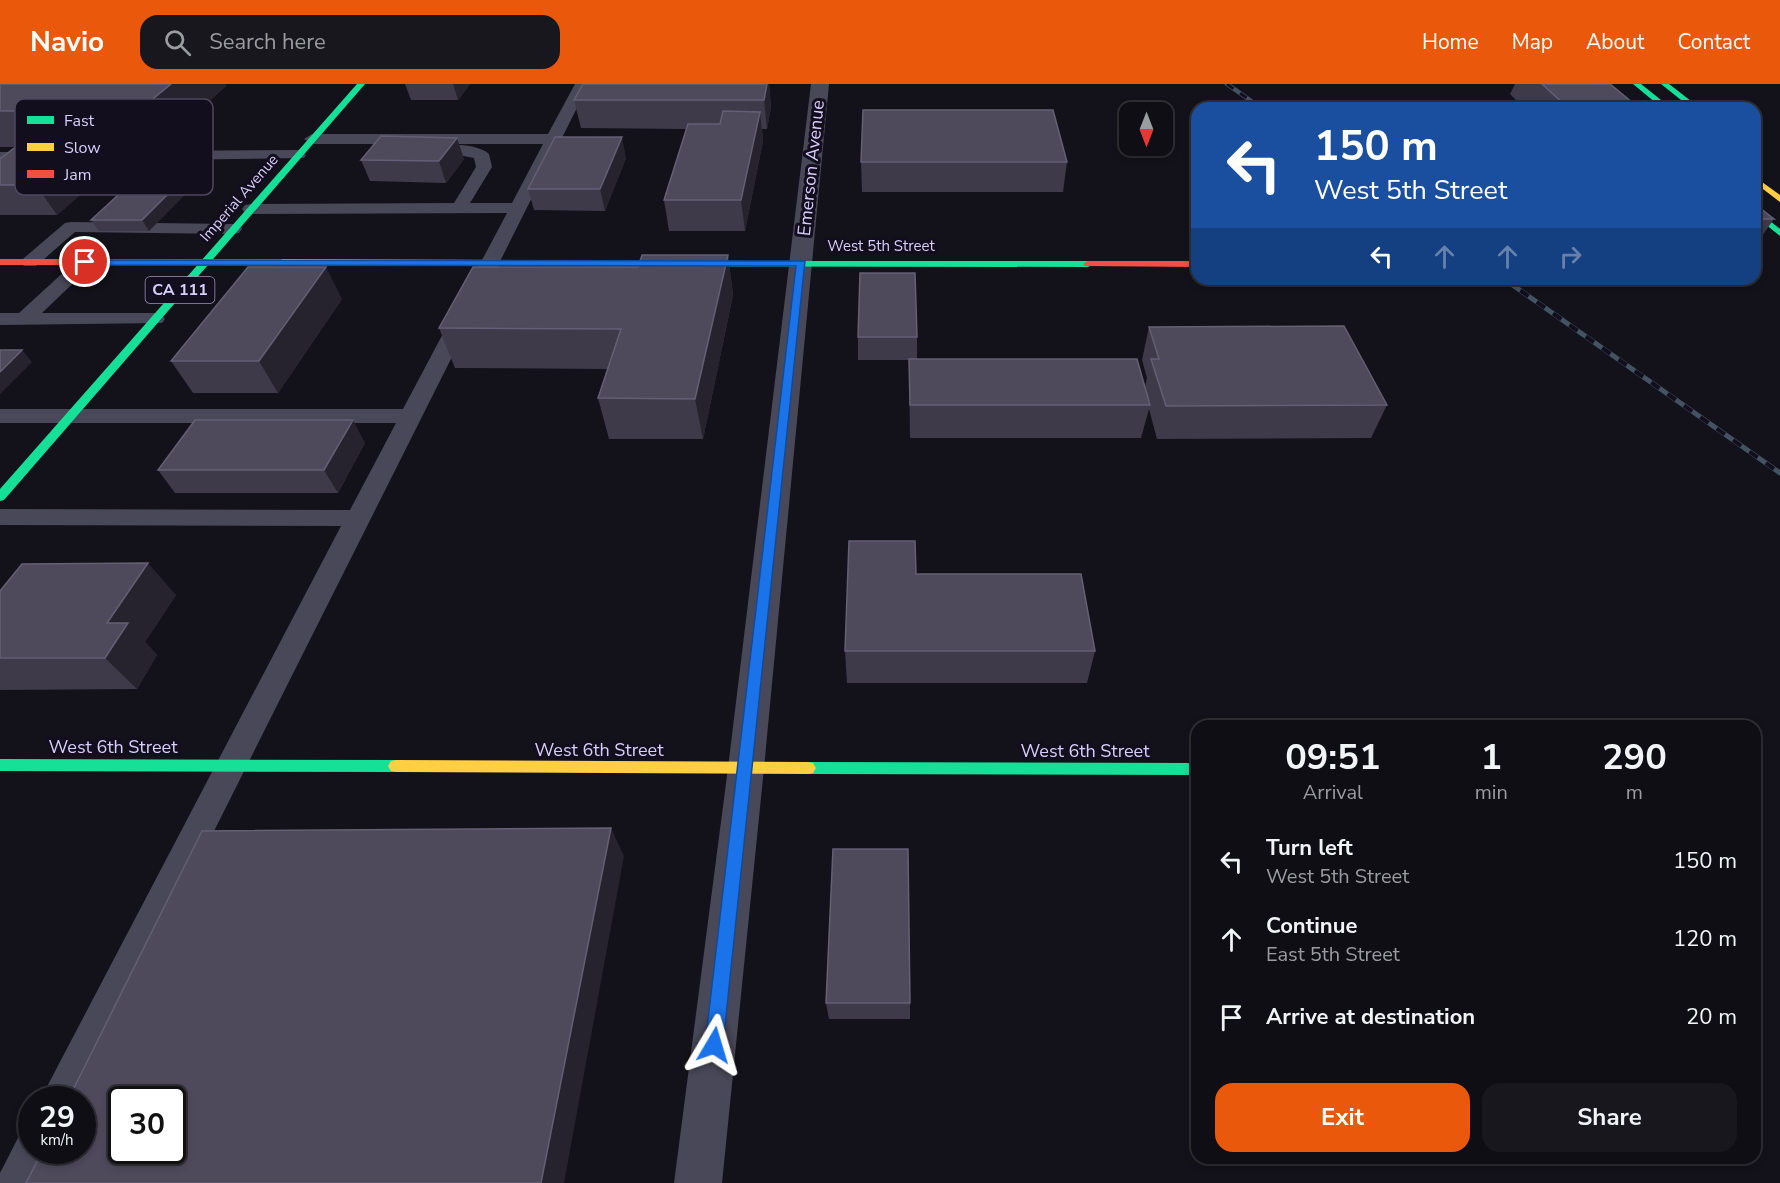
<!DOCTYPE html>
<html lang="en">
<head>
<meta charset="utf-8">
<style>
  body { margin:0; font-family:"Nunito Sans",sans-serif; background:#17171d; color:#f1f3f6; height:100vh; display:flex; flex-direction:column; font-size:22px; white-space:nowrap }
  * { box-sizing:border-box; margin:0 }
  p { font-size:20px; color:#9b9ca0 }
  .icon { flex:none; width:33px; height:33px; fill:none; stroke:currentColor; stroke-width:2; stroke-linecap:round; stroke-linejoin:round }
  .map { position:relative; flex:1; overflow:hidden }
  .drawer { position:absolute; left:1191px; top:636px; width:570px; height:444px; display:flex; flex-direction:column; background:#0e0e14; border-radius:18px; box-shadow:0 3px 9px #0003,0 0 0 2px #2e2e34 }
  .drawer>* { flex:none }
  .guide { position:absolute; left:1191px; top:18px; width:570px; height:183px; border-radius:18px; box-shadow:0 3px 9px #0003,0 0 0 2px #2e2e34; background:#1a4fa0; color:#fff; overflow:hidden }
  .needle { width:39px; rotate:180deg }
  .tools { position:absolute; left:1119px; top:18px; display:grid; gap:12px }
  .tools a { display:grid; place-items:center; width:54px; height:54px; border-radius:12px; background:#0e0e14; box-shadow:0 3px 9px #0003,0 0 0 2px #2e2e34; font-size:30px }
  .speed { position:absolute; left:18px; top:1002px; display:flex; gap:12px; font-size:30px; font-weight:700; text-align:center }
  .speed>* { display:grid; place-content:center; width:78px; height:78px; border-radius:50%; background:#0e0e14; box-shadow:0 3px 9px #0003,0 0 0 2px #2e2e34; line-height:1 }
  .speed small { font-size:15px; font-weight:400 }
  .speed .limit { border:3px solid #111; border-radius:9px; background:#fff; color:#111 }
  .pin { position:absolute; display:grid; place-items:center; width:51px; height:51px; color:#fff; margin:-26px; border:3px solid #fff; border-radius:50%; box-shadow:0 2px 6px #0007 }
  .me { position:absolute; width:66px; margin:-33px; rotate:7deg; stroke-linejoin:round; filter:drop-shadow(0 0 4px #0008) }
  .turn { display:flex; align-items:center; gap:21px; height:126px; padding:0 24px; font-size:27px }
  .turn .icon { width:78px; height:78px; stroke-width:2.5 }
  .turn b { display:block; font-size:42px; line-height:51px }
  .lanes { display:flex; align-items:center; height:57px; padding:0 24px; background:#0003; justify-content:center; gap:30px; direction:ltr }
  .lanes .off { opacity:.35 }
  .eta { display:flex; justify-content:space-evenly; align-items:center; height:102px; text-align:center }
  .eta b { font-size:36px; font-weight:700; line-height:42px }
  .primary-button { display:flex; gap:12px; margin-top:auto; padding:12px 24px }
  .primary-button a { flex:1; height:69px; border-radius:18px; background:#ea580c; color:#fff; font-size:24px; font-weight:700; line-height:69px; text-align:center }
  .primary-button a+a { background:#17171d; color:#f1f3f6 }
  ul { padding:0; list-style:none }
  li { display:flex; align-items:center; gap:18px; height:78px; padding:0 24px }
  li div { flex:1 }
  li b { display:block; font-size:22px }
  li em { font-style:normal }
  header { display:flex; align-items:center; gap:36px; box-sizing:border-box; height:84px; padding:0 30px; background:#ea580c; color:#fff }
  header strong { font-size:28px }
  nav { display:flex; gap:33px; margin-inline-start:auto; font-size:21px }
  .search { width:420px; height:54px; background:#17171d; display:flex; align-items:center; gap:15px; box-sizing:border-box; padding:0 21px; border-radius:18px; color:#9b9ca0; font-size:22px }
  .map>svg:first-child { display:block }
  .lines { fill:none; stroke-linecap:round; stroke-linejoin:round }
  .lane { fill:#494859; fill-rule:evenodd }
  .street { fill:#494859; fill-rule:evenodd }
  .fast { fill:#16e098; fill-rule:evenodd }
  .slow { fill:#ffcf43; fill-rule:evenodd }
  .jam { fill:#f24e42; fill-rule:evenodd }
  .rail-far1-casing { stroke:#435361; stroke-width:4.5 }
  .rail-casing { stroke:#435361; stroke-width:5 }
  .rail-far1 { stroke:#120e1d; stroke-width:3; stroke-dasharray:8; stroke-linecap:butt }
  .rail { stroke:#120e1d; stroke-width:4; stroke-dasharray:10; stroke-linecap:butt }
  .wall { fill:#3e3a49 }
  .shaded-wall { fill:#26232e }
  .building { fill:#4e4a5c; stroke:#645f75; stroke-width:1.5; fill-rule:evenodd }
  .route { fill:#1a73e8; stroke:#114b97; stroke-width:1.5 }
  .labels { text-anchor:middle; dominant-baseline:central; stroke-width:6; stroke-linejoin:round; paint-order:stroke }
  .far-street-label { font-size:15px; fill:#d8cffa; stroke:#120e1d }
  .shield { fill:#120e1d; stroke:#9d95b8; stroke-width:1.5 }
  .shield-label { font-size:16px; font-weight:bold; fill:#d8cffa }
  .street-label { font-size:18px; fill:#d8cffa; stroke:#120e1d }
  .key { fill:#120e1d; stroke:#4d485f; stroke-width:1.5 }
  .key-label { font-size:16px; fill:#d8cffa }
</style>
</head>
<body>
<header>
<strong>Navio</strong>
<div class="search"><svg class="icon" aria-label="search" viewBox="0 0 24 24"><circle cx="10" cy="10" r="6"/><path d="M15 15l6 6"/></svg>Search here</div>
<nav><a>Home</a><a>Map</a><a>About</a><a>Contact</a></nav>
</header>
<div class="map">
<svg width="1780" height="1099" viewBox="0 0 1780 1099">
  <rect width="100%" height="100%" fill="#13121a"/>
  <g class="lines">
    <!-- lane -->
    <path class="lane" d="M575,0h14l-510,1016h-39l301,-574 -341,-1v-16l350,1 46,-87h-396v-14h403l104,-196 -256,1 -6,-1 -3,-4 3,-4 6,-1 203,-1 22,-36 -2,-9 -31,-6 -2,-3 2,-3c12,-3 38,0 46,8l3,13 -22,36h42l31,-59h-231l-8,-5 8,-5h236z
      M298,66l8,5 -2,3 -304,4v-10z
      M71,138l162,2 6,1 3,4 -3,4 -6,1 -158,-2 -39,34h-12l-3,-4 3,-4 41,-35z
      M85,173l6,1 3,4 -3,4 -49,47h113l7,2 3,4 -3,4 -162,2v-12h19l60,-55z
      M32,1047v19h20l-15,33h-37v-10l19,-37z"/>
    <!-- street -->
    <path class="street" d="M811,0h18l-65,684 -42,415h-48l54,-415z"/>
    <!-- fast -->
    <path class="fast" d="M357,0h8l-361,416 -4,1v-12z
      M1633,0h8l30,24h-9z
      M1661,0h8l31,24h-9z
      M1755,125l25,20v7l-25,-20z
      M522,177h566l5,3 -5,3 -563,-1 -5,-3z
      M0,675l396,1 5,1 3,5 -3,5 -5,1 -396,-1z
      M808,678l389,1v12l-389,-1 -5,-1 -3,-5 3,-5z"/>
    <!-- slow -->
    <path class="slow" d="M1755,93l25,18v7l-25,-19z
      M281,175l244,1 5,3 -5,3 -247,-2 -2,-2z
      M396,676l412,2 5,1 3,5 -3,5 -5,1 -412,-2 -5,-1 -3,-5 3,-5z"/>
    <!-- jam -->
    <path class="jam" d="M0,175h281l5,3 -5,3h-281z
      M1088,177h109v6l-112,-1 -2,-2z"/>
    <defs>
      <path id="rail-far1" d="M1227,0l34,24"/>
      <path id="rail" d="M1504,195l276,194"/>
    </defs>
    <!-- rail-far1 casing -->
    <use href="#rail-far1" class="rail-far1-casing"/>
    <!-- rail casing -->
    <use href="#rail" class="rail-casing"/>
    <!-- rail-far1 -->
    <use href="#rail-far1" class="rail-far1"/>
    <!-- rail -->
    <use href="#rail" class="rail"/>
  </g>
  <!-- wall -->
  <path class="wall" d="M0,0h225l1,2 -68,61h-61l13,22 -53,46h-57v-56l15,-12h-15z
    M405,0h65l-12,16h-47z
    M583,0h186l2,23 -4,22h-5l1,12 -18,90h-76l-5,-31 23,-71 -106,-1 -7,-28z
    M1515,0h95l29,24h-115l-14,-14z
    M626,74l-21,53 -71,-1 -6,-21z
    M464,75l-18,24 -76,-2 -9,-21z
    M861,78h206l-4,30h-201z
    M205,90l-56,57h-50l-8,-11z
    M1755,120l19,15 -19,27z
    M728,171l5,40 -30,144h-94l-11,-41 10,-29 -153,-1 -16,-40 199,-61z
    M342,215l-64,94h-85l-22,-32z
    M1149,243l238,78 -16,33 -214,1 -8,-30 -8,29h-231l-1,-78h-51v-23h59v22l228,28 2,-9 -5,-18z
    M365,359l-27,50h-163l-17,-23z
    M916,490l179,77 -8,32h-240l-2,-32z
    M0,507l176,4 -31,47 12,13 -20,34 -137,1z
    M826,919h84v16h-81z"/>
  <!-- shaded-wall -->
  <path class="shaded-wall" d="M171,0h54l1,2 -68,61 -20,-36z
    M453,0h17l-12,16z
    M767,0h2l2,23 -4,22 -3,-29z
    M760,28l3,29 -18,90 -4,-31z
    M622,53l4,21 -21,53 -5,-22z
    M457,54l7,21 -18,24 -7,-22z
    M92,55l18,30 -53,46 -21,-30z
    M199,79l6,11 -56,57 -7,-11z
    M728,171l5,40 -30,144 -8,-40z
    M326,183l16,32 -64,94 -19,-32z
    M22,266l10,12 -32,32v-22z
    M353,336l12,23 -27,50 -14,-23z
    M148,479l28,32 -31,47 12,13 -20,34 -32,-31 2,-35z
    M611,744l13,28 -60,327h-23z"/>
  <!-- building -->
  <path class="building" d="M0,0h171l-33,27h-138z
    M583,0h184l-3,16h-190z
    M1542,0h68l29,24h-106l-1,-1 34,-1z
    M863,26h190l14,52h-206z
    M723,27l37,1 -19,88h-77l24,-76h32z
    M381,52l76,2 -18,23 -78,-1z
    M555,53h67l-22,52h-72z
    M26,55h66l-56,46h-36v-26z
    M153,79h46l-57,57h-51z
    M1755,120l19,15h-19z
    M642,171h86l-33,144 -97,-1 23,-69 -182,-1 34,-61h165z
    M248,183h78l-67,94h-88z
    M860,189h55l2,64h-59z
    M1344,242l43,79 -221,1 -15,-47h8l-10,-32z
    M0,266h22l-22,22z
    M909,275h228l13,46h-240z
    M195,336h158l-29,50h-166z
    M849,457h66l1,33h165l14,77h-250z
    M148,479l-41,60h21l-23,35h-105v-67l22,-27z
    M611,744l-70,355h-515l17,-33h39v-50h-14l134,-269zM122,1016h50v50h-50z
    M833,765h75l2,154h-84z"/>
  <!-- route -->
  <path class="route" d="M81,176l724,1 -82,784 -3,6 -6,3 -7,-3 -2,-6 91,-779 -711,-1 -4,-1z"/>
  <g class="labels">
    <!-- far-street labels -->
    <g class="far-street-label">
      <text transform="translate(239 114) rotate(-49)">Imperial Avenue</text>
      <text x="881" y="162">West 5th Street</text>
    </g>
    <!-- shield labels -->
    <rect class="shield" x="145.5" y="193" width="69" height="26" rx="4.5"/>
    <g class="shield-label">
      <text x="180" y="206">CA 111</text>
    </g>
    <!-- street labels -->
    <g class="street-label">
      <text transform="translate(811 84) rotate(-84)">Emerson Avenue</text>
      <text x="113" y="663">West 6th Street</text>
      <text x="599" y="666">West 6th Street</text>
      <text x="1085" y="667">West 6th Street</text>
    </g>
  </g>
  <!-- legend -->
  <rect x="15" y="15" width="198" height="96" rx="9" class="key"/>
  <rect x="27" y="32" width="27" height="8" fill="#16e098"/>
  <rect x="27" y="59" width="27" height="8" fill="#ffcf43"/>
  <rect x="27" y="86" width="27" height="8" fill="#f24e42"/>
  <g class="key-label">
    <text x="64" y="42">Fast</text>
    <text x="64" y="69">Slow</text>
    <text x="64" y="96">Jam</text>
  </g>
</svg>
<div class="tools">
<a><svg class="needle" viewBox="-14 -14 28 28"><path d="M0-13l5 13h-10z" fill="#e53935"/><path d="M0 13l5-13h-10z" fill="#9b9ca0"/></svg></a>
</div>
<div class="speed"><div>29<small>km/h</small></div><div class="limit">30</div></div>
<div class="pin" style="left:85px;top:178px;background:#d93025"><svg class="icon" aria-label="arrive" viewBox="0 0 24 24"><path d="M6 21V4h12l-3 4 3 4H6"/></svg></div>
<svg class="me" style="left:714px;top:961px" viewBox="-20 -20 40 40"><path d="M0-17L14 15 0 8-14 15z" fill="#1a73e8" stroke="#fff" stroke-width="4"/></svg>
<div class="guide">
<div class="turn"><svg class="icon" aria-label="left" viewBox="0 0 24 24"><path d="M17 20v-9H6M10 6l-5 5 5 5"/></svg><div><b>150 m</b>West 5th Street</div></div>
<div class="lanes"><svg class="icon" aria-label="left" viewBox="0 0 24 24"><path d="M17 20v-9H6M10 6l-5 5 5 5"/></svg><svg class="icon off" aria-label="ahead" viewBox="0 0 24 24"><path d="M12 20V5M6 11l6-6 6 6"/></svg><svg class="icon off" aria-label="ahead" viewBox="0 0 24 24"><path d="M12 20V5M6 11l6-6 6 6"/></svg><svg class="icon off" aria-label="right" viewBox="0 0 24 24"><path d="M7 20v-9h11M14 6l5 5-5 5"/></svg></div>
</div>
<section class="drawer">
<div class="eta">
<div><b>09:51</b><p>Arrival</p></div>
<div><b>1</b><p>min</p></div>
<div><b>290</b><p>m</p></div>
</div>
<ul>
<li><svg class="icon" aria-label="left" viewBox="0 0 24 24"><path d="M17 20v-9H6M10 6l-5 5 5 5"/></svg><div><b>Turn left</b><p>West 5th Street</p></div><em>150 m</em></li>
<li><svg class="icon" aria-label="ahead" viewBox="0 0 24 24"><path d="M12 20V5M6 11l6-6 6 6"/></svg><div><b>Continue</b><p>East 5th Street</p></div><em>120 m</em></li>
<li><svg class="icon" aria-label="arrive" viewBox="0 0 24 24"><path d="M6 21V4h12l-3 4 3 4H6"/></svg><div><b>Arrive at destination</b></div><em>20 m</em></li>
</ul>
<div class="primary-button"><a>Exit</a><a>Share</a></div>
</section>
</div>
</body>
</html>
